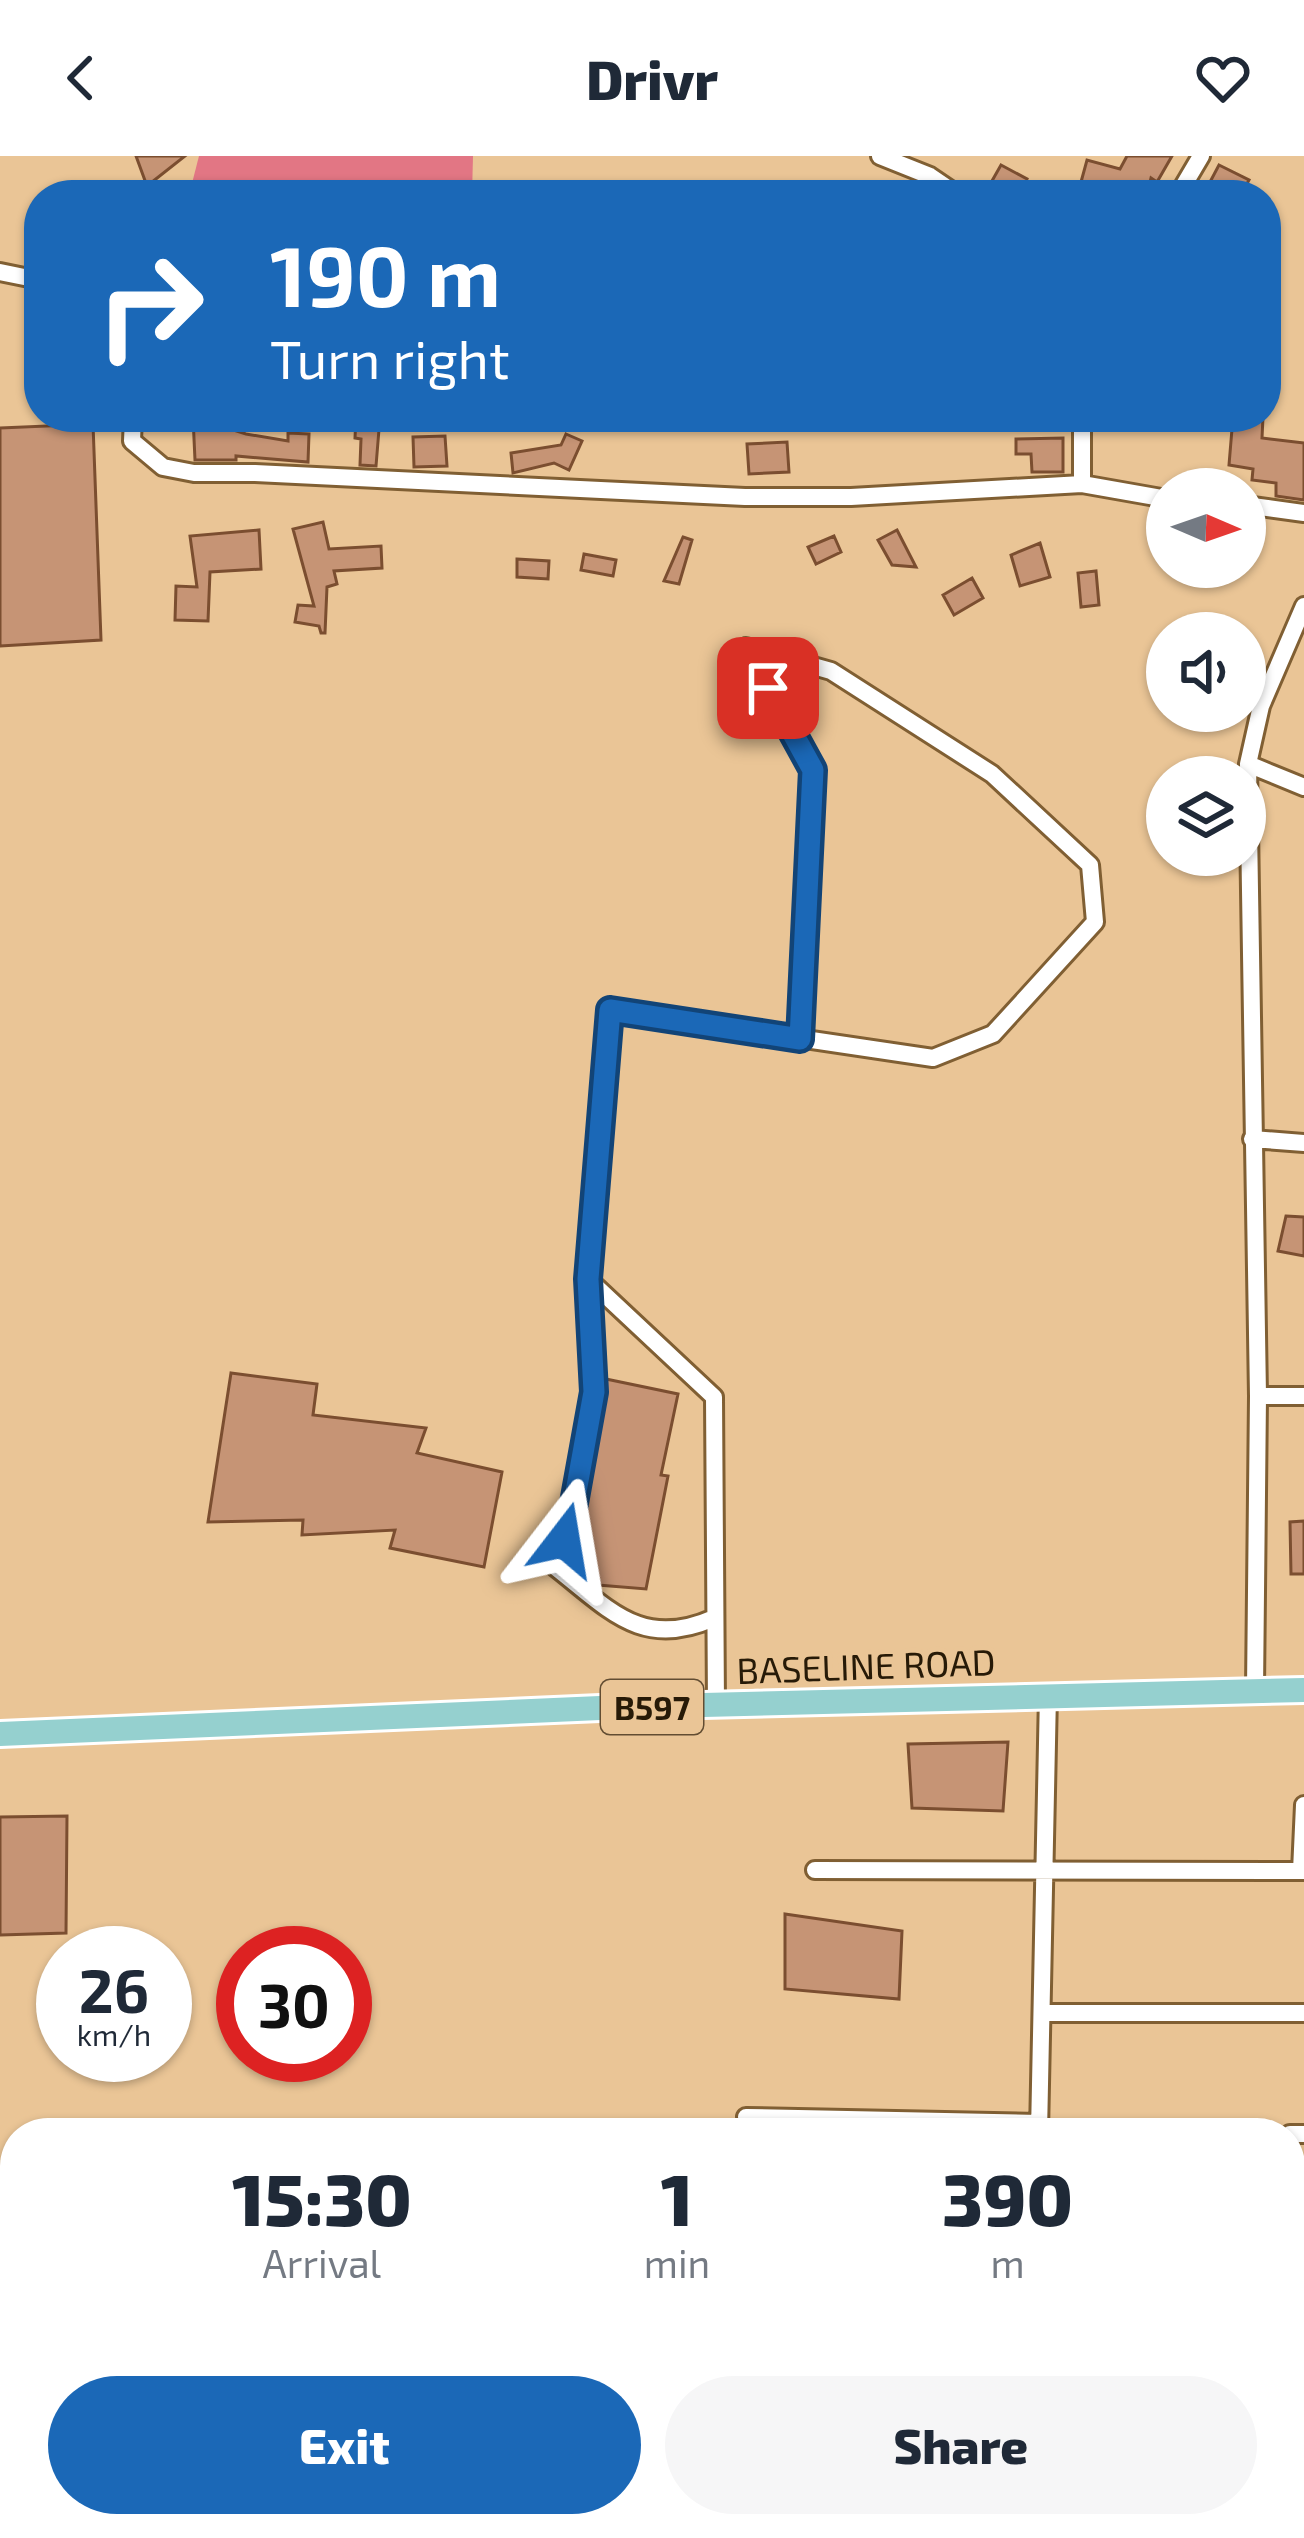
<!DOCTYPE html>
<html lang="en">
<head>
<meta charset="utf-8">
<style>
  body { margin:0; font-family:"Exo 2",sans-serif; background:#f6f6f7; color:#1f2937; height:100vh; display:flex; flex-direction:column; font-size:45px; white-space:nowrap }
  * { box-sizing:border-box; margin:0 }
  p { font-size:39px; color:#747a83 }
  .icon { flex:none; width:66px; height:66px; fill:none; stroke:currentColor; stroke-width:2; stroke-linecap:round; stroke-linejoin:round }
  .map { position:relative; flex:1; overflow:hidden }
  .sheet { position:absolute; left:0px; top:1962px; width:1305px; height:420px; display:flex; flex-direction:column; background:#fff; border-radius:48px 48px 0 0; box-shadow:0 3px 9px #0004 }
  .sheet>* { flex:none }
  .top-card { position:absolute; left:24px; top:24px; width:1257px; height:252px; border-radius:48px; box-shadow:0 3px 9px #0004; background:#1b68b7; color:#fff; overflow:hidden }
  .needle { width:78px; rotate:92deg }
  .tools { position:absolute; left:1146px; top:312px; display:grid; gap:24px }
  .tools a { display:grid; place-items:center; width:120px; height:120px; border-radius:50%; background:#fff; box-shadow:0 3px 9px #0004; font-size:60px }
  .speed { position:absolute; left:36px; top:1770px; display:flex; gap:24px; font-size:60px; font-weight:700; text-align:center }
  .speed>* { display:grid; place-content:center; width:156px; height:156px; border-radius:50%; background:#fff; box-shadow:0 3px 9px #0004; line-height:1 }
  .speed small { font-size:30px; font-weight:400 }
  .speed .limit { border:18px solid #d22; background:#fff; color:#111 }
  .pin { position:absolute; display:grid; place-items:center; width:102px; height:102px; color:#fff; margin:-51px; border-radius:24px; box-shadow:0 6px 18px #0006 }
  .me { position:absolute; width:132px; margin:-66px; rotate:14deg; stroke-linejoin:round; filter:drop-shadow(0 0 9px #0008) }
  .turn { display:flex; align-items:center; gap:42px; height:252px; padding:0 48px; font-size:54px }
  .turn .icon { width:156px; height:156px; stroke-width:2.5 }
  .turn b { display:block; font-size:84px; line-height:102px }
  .eta { display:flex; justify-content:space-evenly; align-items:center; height:204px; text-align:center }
  .eta b { font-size:72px; font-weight:800; line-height:84px }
  .button { display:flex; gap:24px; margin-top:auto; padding:24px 48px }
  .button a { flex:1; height:138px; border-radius:72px; background:#1b68b7; color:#fff; font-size:48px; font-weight:800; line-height:138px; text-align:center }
  .button a+a { background:#f6f6f7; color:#1f2937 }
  header { display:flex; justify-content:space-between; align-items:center; height:156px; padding:0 48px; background:#fff; font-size:54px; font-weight:800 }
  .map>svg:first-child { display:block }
  .green { fill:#e27684 }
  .building { fill:#c69475; stroke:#7b4e30; stroke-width:3 }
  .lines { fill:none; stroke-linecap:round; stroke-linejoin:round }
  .street-casing { stroke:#805f33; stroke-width:22 }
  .primary-casing { stroke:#fff; stroke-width:30 }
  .street { stroke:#fff; stroke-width:16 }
  .primary { stroke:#95d0cf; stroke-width:24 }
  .route-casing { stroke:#124477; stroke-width:30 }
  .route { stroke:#1b68b7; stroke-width:21 }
  .labels { text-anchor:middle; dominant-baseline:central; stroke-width:10; stroke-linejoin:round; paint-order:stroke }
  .shield { fill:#eac596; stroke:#624d32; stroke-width:3 }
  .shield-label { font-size:33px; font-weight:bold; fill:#271a07 }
  .street-label { font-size:36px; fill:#271a07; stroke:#eac596 }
</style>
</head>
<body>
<header><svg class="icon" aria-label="back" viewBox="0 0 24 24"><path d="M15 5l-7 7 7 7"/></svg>Drivr<svg class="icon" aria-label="heart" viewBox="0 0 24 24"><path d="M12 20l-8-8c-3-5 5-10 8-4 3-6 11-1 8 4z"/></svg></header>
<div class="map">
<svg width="1304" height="2382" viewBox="0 0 1304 2382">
  <rect width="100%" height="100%" fill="#eac596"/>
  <!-- green -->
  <path class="green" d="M199,0h274l-1,39h-283z"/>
  <!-- building -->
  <path class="building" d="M136,0h49l-38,30z
    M1127,0h45l-15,26 -6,-4 -4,17h-35l1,-4 -32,-9 6,-22 33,9z
    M1001,9l26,14 -8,16h-35z
    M1219,9l30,15 -8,15 -31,-13z
    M193,261l53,17 42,7v-8l21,1 -1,28 -72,-6v4h-41z
    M356,261h24l-4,49 -16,-1 1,-26 -6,-1z
    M1233,261h30l-1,21 42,5v57l-28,-4v-13l-24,-3 1,-11 -24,-4z
    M93,268l8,216 -101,6v-218z
    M566,278l16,7 -13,29 -15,-7 -41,10 -2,-20 50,-8z
    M445,280l2,30 -33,1 -1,-30z
    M1063,282v34h-31l-1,-18h-15v-15z
    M787,286l2,30 -40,2 -2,-30z
    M323,366l6,27 52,-3 1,22 -48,3 3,13 -10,3 -2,46h-4l-2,-7 -24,-4 3,-17 16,1 -21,-77z
    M259,374l2,39 -51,3 -2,49 -33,-1 1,-34 21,1 -7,-51z
    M897,374l19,37 -24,-2 -14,-25z
    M834,380l7,16 -25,12 -8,-17z
    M683,381l9,3 -13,44 -15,-3z
    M1040,387l10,34 -30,9 -9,-31z
    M584,398l32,6 -3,16 -32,-6z
    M517,403l32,2 -1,18 -31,-2z
    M1096,415l3,34 -18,2 -3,-34z
    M972,422l11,20 -29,17 -11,-20z
    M1286,1060l18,1v39l-26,-5z
    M231,1217l86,11 -4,31 113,13 -9,25 85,19 -18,95 -94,-19 5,-18 -93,5 1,-15 -95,2z
    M606,1223l72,15 -17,81 7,1 -22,113 -48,-4 -26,-21 13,-49z
    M1304,1365v53h-13l-1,-52z
    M1008,1586l-5,69 -91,-3 -4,-64z
    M67,1660l-1,117 -66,2v-118z
    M785,1758l117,17 -3,68 -114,-10z"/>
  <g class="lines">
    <defs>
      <path id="street" d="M880,0l50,20 28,19
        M1178,39l23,-39
        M0,116l39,8
        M133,261l-1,24 31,26 31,6h61l490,24h106l231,-13 85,15
        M1082,328v-67
        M1245,349l59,8
        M1248,608l56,23
        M1252,983l52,4
        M588,1123l6,113 -22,121 -17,54c55,43 87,83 159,51
        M1258,1240h46
        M1255,1534l3,-294 -10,-632 13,-58 43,-100
        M716,1550l-2,-309 -126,-118 22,-269 323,48 60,-24 102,-112 -5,-57 -98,-91 -161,-103 -85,-24 67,122 -13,269
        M815,1714l489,1
        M1301,1715l3,-66
        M1042,1857h262
        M746,1961l293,6
        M1047,1977h-8l9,-439
        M1290,1978h14
        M1290,2115l14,1
        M1290,2265l14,-1
        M802,2367l230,9"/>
      <path id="primary" d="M0,1578l623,-27 681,-17"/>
    </defs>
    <!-- street casing -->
    <use href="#street" class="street-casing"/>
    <!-- primary casing -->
    <use href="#primary" class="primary-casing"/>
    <!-- street -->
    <use href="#street" class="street"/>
    <!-- primary -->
    <use href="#primary" class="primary"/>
  </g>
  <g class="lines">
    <defs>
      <path id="route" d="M564,1384l8,-26 22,-122 -6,-113 22,-269 190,29 13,-269 -45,-82"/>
    </defs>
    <!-- route casing -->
    <use href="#route" class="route-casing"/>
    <!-- route -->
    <use href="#route" class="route"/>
  </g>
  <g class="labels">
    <!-- shield labels -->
    <rect class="shield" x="601" y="1524" width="102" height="54" rx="9"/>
    <g class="shield-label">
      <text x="652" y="1551">B597</text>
    </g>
    <!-- street labels -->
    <g class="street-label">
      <text transform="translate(866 1509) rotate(-2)">BASELINE ROAD</text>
    </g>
  </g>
</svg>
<div class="tools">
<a><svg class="needle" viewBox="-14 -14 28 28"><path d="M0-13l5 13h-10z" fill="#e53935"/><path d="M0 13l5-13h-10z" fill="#747a83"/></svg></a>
<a><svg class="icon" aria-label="sound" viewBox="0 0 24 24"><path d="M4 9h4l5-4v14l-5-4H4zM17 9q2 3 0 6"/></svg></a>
<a><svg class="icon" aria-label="layers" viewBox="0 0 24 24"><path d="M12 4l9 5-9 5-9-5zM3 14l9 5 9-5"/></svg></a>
</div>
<div class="speed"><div>26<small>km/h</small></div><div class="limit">30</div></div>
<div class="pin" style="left:768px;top:532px;background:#d93025"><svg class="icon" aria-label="arrive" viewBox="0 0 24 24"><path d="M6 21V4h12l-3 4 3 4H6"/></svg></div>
<svg class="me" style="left:564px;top:1384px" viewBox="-20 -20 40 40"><path d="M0-17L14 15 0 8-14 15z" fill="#1b68b7" stroke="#fff" stroke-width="4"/></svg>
<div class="top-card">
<div class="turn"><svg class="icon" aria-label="right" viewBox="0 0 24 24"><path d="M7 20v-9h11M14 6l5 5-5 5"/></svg><div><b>190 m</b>Turn right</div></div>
</div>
<section class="sheet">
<div class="eta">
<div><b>15:30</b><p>Arrival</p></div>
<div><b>1</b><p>min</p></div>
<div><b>390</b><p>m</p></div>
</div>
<div class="button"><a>Exit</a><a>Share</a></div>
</section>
</div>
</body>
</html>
